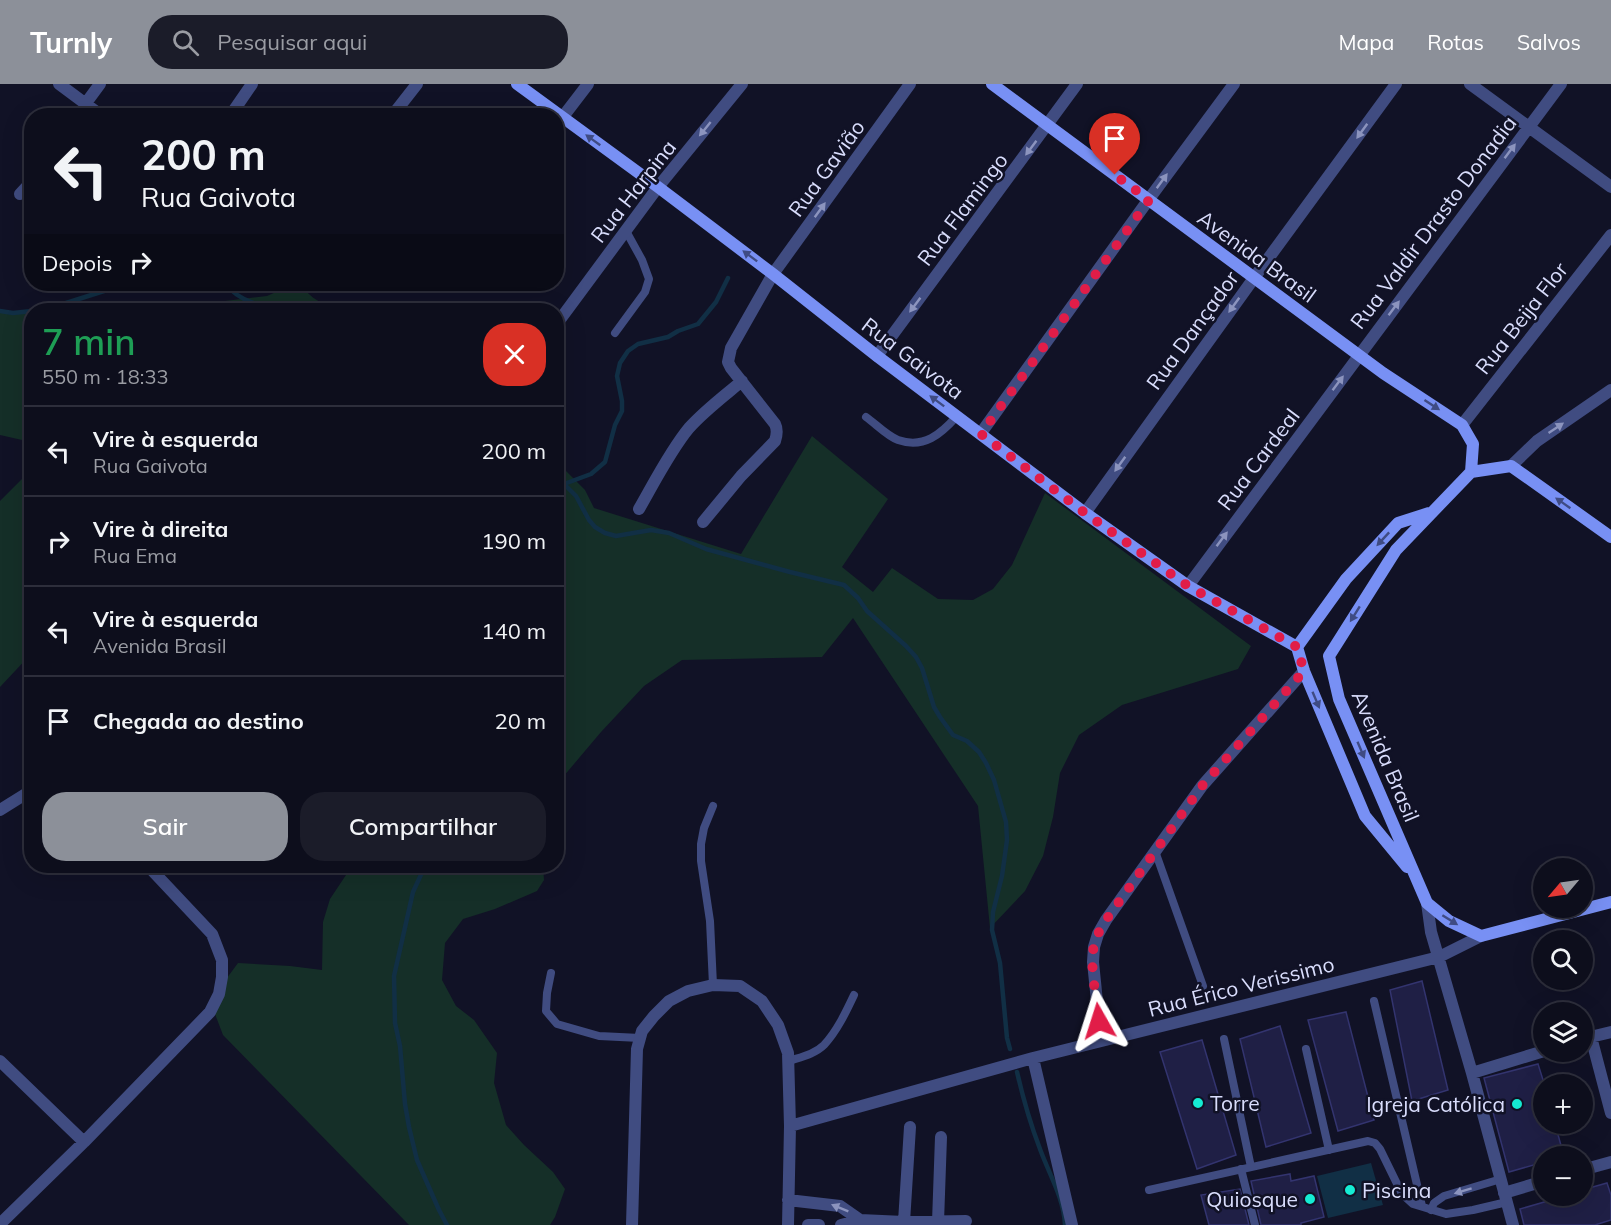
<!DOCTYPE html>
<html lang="pt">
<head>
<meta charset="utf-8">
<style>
  body { margin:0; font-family:Mulish,sans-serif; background:#1b1c29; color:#f1f3f6; height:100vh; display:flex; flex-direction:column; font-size:22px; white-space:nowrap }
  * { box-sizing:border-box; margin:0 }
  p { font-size:20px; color:#9a9ca3 }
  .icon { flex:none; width:33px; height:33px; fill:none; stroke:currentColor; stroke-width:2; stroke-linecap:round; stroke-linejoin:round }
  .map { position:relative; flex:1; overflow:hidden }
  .sheet { position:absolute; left:24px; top:219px; width:540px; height:570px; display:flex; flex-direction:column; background:#0d0e1c; border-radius:24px; box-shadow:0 6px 24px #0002,0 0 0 2px #2d2e3b }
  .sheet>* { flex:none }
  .hud { position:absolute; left:24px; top:24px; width:540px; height:183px; border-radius:24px; box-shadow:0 6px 24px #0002,0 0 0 2px #2d2e3b; background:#0d0e1c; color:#f1f3f6; overflow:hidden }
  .needle { width:39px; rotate:241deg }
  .controls { position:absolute; left:1533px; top:774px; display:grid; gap:12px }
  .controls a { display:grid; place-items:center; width:60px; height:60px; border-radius:50%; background:#0d0e1c; box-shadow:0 6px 24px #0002,0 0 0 2px #2d2e3b; font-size:30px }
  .pin { position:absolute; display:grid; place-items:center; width:51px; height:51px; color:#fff; margin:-62px -26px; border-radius:50% 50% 50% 0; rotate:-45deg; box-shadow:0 0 6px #0007 }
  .pin .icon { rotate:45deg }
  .me { position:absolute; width:66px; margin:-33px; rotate:354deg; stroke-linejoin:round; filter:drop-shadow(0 0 4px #0008) }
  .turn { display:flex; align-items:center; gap:21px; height:126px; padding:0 18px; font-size:27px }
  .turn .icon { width:78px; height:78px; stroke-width:2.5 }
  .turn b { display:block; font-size:42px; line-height:51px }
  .then { display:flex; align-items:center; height:57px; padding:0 18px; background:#0003; gap:12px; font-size:22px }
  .round { display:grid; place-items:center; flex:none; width:63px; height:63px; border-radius:24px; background:#1b1c29 }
  .headline { display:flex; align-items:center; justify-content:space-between; height:102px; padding:0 18px }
  h1 { font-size:36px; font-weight:600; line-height:45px; color:#1e9e55 }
  .primary-button { display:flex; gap:12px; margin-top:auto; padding:12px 18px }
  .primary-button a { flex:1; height:69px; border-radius:24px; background:#8c9099; color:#fff; font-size:24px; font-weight:600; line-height:69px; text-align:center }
  .primary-button a+a { background:#1b1c29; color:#f1f3f6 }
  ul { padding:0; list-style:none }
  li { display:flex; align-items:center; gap:18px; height:90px; padding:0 18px; border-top:2px solid #2d2e3b }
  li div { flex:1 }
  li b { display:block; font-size:22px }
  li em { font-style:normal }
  header { display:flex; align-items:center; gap:36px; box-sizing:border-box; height:84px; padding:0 30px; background:#8c9099; color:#fff }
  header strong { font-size:28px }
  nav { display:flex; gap:33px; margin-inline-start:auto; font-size:21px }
  .search { width:420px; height:54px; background:#1b1c29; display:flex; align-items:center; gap:15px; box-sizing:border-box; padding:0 21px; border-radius:24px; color:#9a9ca3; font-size:22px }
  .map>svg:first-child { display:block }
  .green { fill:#152f28 }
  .water { fill:#112f45 }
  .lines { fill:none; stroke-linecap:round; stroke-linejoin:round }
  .stream { stroke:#112f45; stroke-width:4.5 }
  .building { fill:#1f1f45; stroke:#33346f; stroke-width:1.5 }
  .lane { stroke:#404c81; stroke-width:8 }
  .street { stroke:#404c81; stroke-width:12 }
  .secondary { stroke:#7890f4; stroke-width:12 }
  .oneway { fill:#8c94be }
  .oneway2 { fill:#3f4b83 }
  .route { stroke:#e11d48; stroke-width:10; stroke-dasharray:0 18 }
  .poi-dot { fill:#15ecd3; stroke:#111226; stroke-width:2 }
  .labels { text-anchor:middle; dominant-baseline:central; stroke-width:5; stroke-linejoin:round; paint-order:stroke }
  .street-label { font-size:21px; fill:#d9ddfc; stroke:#111226 }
  .poi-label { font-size:21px; fill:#d9ddfc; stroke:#111226; text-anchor:start }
</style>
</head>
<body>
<header>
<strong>Turnly</strong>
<div class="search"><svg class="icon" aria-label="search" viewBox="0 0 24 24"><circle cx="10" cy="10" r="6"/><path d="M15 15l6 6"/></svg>Pesquisar aqui</div>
<nav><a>Mapa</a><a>Rotas</a><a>Salvos</a></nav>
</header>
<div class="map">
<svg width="1611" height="1141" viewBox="0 0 1611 1141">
  <rect width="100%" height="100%" fill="#111226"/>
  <!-- green -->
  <path class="green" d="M294,200h8c7,16 24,21 40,26h-222l88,-7 59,-7z
    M0,227l31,2v129l-31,-7z
    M812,352l76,63 -46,68 31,25 19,-24 46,31 35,1 20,-11 19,-24 33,-72 206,153 -13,23 -116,36 -43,30 -19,38 -7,44 -10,39 -18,35 -35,37 -12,-122 -125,-188 -31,39 -140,3 -38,26 -43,46 -38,45 -6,15v-330l28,28 9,18 147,46z
    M31,386v184l-31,33v-186z
    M352,782h191l1,14 -7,11 -42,18 -32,10 -18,24 -3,37 14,26 18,14 23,33 -3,30 12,42 18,20 29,27 12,17 -10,28 -5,8h-141l-186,-190 -8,-21 9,-32 14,-19 52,3 32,4 1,-48 7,-23z"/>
  <!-- water -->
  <path class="water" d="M1371,1079l12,42 -55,13 -11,-42z"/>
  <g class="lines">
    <!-- stream -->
    <path class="stream" d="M226,200c13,18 36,22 58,26
      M35,226l28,-6 63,-20
      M0,227l13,2 19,-2
      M556,392l20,20 13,24 6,7 10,6 11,3 35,-6 18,3 37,16 84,23 54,13 14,13 9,13 39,35 10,11 6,11 12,39 6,10 13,18 14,6 12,11 7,11 8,17 12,42 1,18 -5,36 -9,36 -1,18 8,33 7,75 3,11
      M564,400l27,-10 14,-12 10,-37 7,-14v-10l-5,-25 3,-13 8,-12 10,-7 30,-7 10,-6 20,-7 18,-22 12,-24
      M556,429l8,-29
      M425,782l-12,26 -19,84 1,47 5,23 5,58 4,23 8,33 22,50 8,15
      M1017,988c6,26 13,51 23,77 9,25 24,49 25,76"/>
  </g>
  <!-- building -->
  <path class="building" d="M1422,897l26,109 -36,11 -22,-111z
    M1346,928l28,108 -36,11 -30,-111z
    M1280,942l31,107 -45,14 -26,-108z
    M1202,956l34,115 -39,14 -37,-117z
    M1538,980l6,19v41h11l9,32h-20v6l-35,10 -25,-94z
    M1290,1090l1,7 23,-5 10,41 -23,6v2h-40l-10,-44z
    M1607,1099l4,12v25l-16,5h-71l-4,-16 45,-13h17v-6z
    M1240,1105l9,36h-40l-8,-30z"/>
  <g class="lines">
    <!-- lane -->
    <path class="lane" d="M615,249l30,-41 4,-13 -7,-19 -16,-29
      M866,333c10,7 21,19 32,23 26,9 43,-6 59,-24
      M1155,767l48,135
      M551,889l-4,20 -1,18 11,13 42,12 41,2
      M713,901l-3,-64 -9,-60v-17l3,-16 9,-22
      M1374,917l48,205
      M1224,955l27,128
      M1306,965l23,101
      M789,977c12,-4 26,-7 35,-16 13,-14 22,-33 30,-50
      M1241,1085l14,56
      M1149,1106l219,-49 7,2 5,6 22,45 11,10 33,10 27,-4 34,-8
      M1431,1126l3,-7 10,-7 57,-17"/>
    <!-- street -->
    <path class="street" d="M59,0l43,32
      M1470,0l141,103
      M86,19l14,-19
      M230,32l22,-32
      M392,32l25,-32
      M562,34l26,-34
      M20,110l12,-13
      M556,241l102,-138 84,-103
      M877,272l200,-272
      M1462,341l149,-190
      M981,349l168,-234 85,-115
      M1511,382l26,-25 74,-51
      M639,425c15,-26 31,-58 50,-81 15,-17 35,-32 53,-47
      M1085,429l169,-235 142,-194
      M703,438l38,-46 34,-35c2,-6 3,-11 0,-17l-44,-56 -3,-6 3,-14 42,-74 137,-190
      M1188,502l373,-502
      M0,726l24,-15 8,-1
      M1427,819l4,29 41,141 41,152
      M1591,953l20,76
      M1582,955l29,-7
      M1101,957l-8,-79 1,-15 4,-13 8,-14 96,-134 102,-115
      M1033,974l39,167
      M0,977l84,81
      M1472,989l72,-22
      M790,1042l243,-68 406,-101 42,-21
      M1582,1086l29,-8
      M1504,1109l40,-12
      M788,1116l52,6 20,14
      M904,1138l6,-95
      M938,1138l3,-85
      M0,1140l84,-82 126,-130 9,-18 3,-17v-17l-10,-26 -64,-68
      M632,1141l5,-176 5,-18 12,-15 15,-15 19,-10 25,-6 27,1 22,15 16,24 10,28 2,73 -2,99
      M808,1141h11
      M841,1141l19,-5 44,2 62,-1"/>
    <!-- secondary -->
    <path class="secondary" d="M517,0l141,103 115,87 104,82 208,157 103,73 109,61
      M992,0l391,289 79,52 11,19 -2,28
      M1611,453l-100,-71 -40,6 -75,78 -67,106 10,43 88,204 22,18 32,15 130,-34
      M1407,783l-42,-51 -61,-145 -7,-24 49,-68 52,-56 31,-10"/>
  </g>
  <!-- one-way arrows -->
  <defs><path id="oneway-solid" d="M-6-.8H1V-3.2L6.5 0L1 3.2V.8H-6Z" transform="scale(1.5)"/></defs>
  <g class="oneway">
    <use href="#oneway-solid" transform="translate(705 45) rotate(129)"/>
    <use href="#oneway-solid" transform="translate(1362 47) rotate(126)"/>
    <use href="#oneway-solid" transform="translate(1031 64) rotate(127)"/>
    <use href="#oneway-solid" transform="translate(1510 67) rotate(-53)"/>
    <use href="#oneway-solid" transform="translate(1162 97) rotate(-54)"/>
    <use href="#oneway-solid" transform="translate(820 126) rotate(-54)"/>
    <use href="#oneway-solid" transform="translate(915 221) rotate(127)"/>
    <use href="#oneway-solid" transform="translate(1234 221) rotate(126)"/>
    <use href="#oneway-solid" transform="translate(1394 224) rotate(-53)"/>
    <use href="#oneway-solid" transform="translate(1338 299) rotate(-53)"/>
    <use href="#oneway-solid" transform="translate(1556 344) rotate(-34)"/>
    <use href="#oneway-solid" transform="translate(1120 380) rotate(126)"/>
    <use href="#oneway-solid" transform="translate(1222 455) rotate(-53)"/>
    <use href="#oneway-solid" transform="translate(1463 1107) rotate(163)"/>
    <use href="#oneway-solid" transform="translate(840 1124) rotate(-158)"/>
  </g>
  <g class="oneway2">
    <use href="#oneway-solid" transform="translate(593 56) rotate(-144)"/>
    <use href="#oneway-solid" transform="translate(750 172) rotate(-143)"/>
    <use href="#oneway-solid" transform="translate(937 317) rotate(-143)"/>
    <use href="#oneway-solid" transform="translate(1432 321) rotate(33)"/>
    <use href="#oneway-solid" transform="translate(1563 419) rotate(-145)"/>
    <use href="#oneway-solid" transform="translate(1383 455) rotate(133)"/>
    <use href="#oneway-solid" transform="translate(1355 530) rotate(122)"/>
    <use href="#oneway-solid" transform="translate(1316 616) rotate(67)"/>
    <use href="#oneway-solid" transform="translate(1361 666) rotate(67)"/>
    <use href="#oneway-solid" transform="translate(1450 836) rotate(32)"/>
  </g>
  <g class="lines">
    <!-- route -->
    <path class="route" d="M1099,937c-2,-21 -10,-56 -5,-75 2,-10 7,-18 12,-26l96,-134 102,-115 -7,-24 -109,-61 -103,-73 -104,-79 168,-234 -34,-25"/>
  </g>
  <!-- markers -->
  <g class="poi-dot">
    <circle cx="1198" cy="1019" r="6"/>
    <circle cx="1517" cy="1020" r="6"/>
    <circle cx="1350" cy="1106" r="6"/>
    <circle cx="1310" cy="1115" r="6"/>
  </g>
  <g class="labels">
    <!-- street labels -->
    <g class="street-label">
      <text transform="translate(826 84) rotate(-54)">Rua Gavião</text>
      <text transform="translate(633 107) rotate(-52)">Rua Harpina</text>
      <text transform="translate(962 125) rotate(-53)">Rua Flamingo</text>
      <text transform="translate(1433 138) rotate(-53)">Rua Valdir Drasto Donadia</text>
      <text transform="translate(1257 172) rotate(36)">Avenida Brasil</text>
      <text transform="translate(1521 234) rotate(-52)">Rua Beija Flor</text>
      <text transform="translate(1192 246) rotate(-54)">Rua Dançador</text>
      <text transform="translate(913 274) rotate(37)">Rua Gaivota</text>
      <text transform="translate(1258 375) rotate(-53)">Rua Cardeal</text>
      <text transform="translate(1386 672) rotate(67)">Avenida Brasil</text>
      <text transform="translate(1241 902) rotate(-14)">Rua Érico Verissimo</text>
    </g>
    <!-- poi labels -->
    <g class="poi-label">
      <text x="1210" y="1019">Torre</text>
      <text x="1505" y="1020" text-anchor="end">Igreja Católica</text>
      <text x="1362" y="1106">Piscina</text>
      <text x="1298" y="1115" text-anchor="end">Quiosque</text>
    </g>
  </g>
</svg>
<div class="controls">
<a><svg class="needle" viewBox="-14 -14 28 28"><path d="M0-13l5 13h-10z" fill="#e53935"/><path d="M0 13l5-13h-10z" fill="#9a9ca3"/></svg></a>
<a><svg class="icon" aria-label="search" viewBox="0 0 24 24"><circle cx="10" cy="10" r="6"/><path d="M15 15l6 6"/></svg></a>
<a><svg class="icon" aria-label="layers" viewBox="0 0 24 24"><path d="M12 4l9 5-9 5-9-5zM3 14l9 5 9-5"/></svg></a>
<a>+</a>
<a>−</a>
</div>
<div class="pin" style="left:1115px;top:91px;background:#d93025"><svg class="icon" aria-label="arrive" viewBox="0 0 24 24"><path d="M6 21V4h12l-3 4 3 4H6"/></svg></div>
<svg class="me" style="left:1099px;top:937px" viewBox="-20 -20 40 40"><path d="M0-17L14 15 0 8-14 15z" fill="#e11d48" stroke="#fff" stroke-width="4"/></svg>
<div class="hud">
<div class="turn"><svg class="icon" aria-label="left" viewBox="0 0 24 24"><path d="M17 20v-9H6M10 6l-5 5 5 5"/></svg><div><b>200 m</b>Rua Gaivota</div></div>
<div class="then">Depois<svg class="icon" aria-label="right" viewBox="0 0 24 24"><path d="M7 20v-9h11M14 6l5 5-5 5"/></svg></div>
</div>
<section class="sheet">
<div class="headline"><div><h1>7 min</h1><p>550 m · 18:33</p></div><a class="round" style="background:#d93025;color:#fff"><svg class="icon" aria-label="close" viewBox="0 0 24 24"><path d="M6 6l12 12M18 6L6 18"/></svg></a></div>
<ul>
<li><svg class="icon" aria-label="left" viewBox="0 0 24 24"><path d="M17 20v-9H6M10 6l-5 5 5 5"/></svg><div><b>Vire à esquerda</b><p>Rua Gaivota</p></div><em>200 m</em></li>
<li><svg class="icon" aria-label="right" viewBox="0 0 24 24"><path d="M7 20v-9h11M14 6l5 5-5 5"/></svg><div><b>Vire à direita</b><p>Rua Ema</p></div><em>190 m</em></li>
<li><svg class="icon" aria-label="left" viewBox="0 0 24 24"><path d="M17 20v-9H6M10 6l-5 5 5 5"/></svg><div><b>Vire à esquerda</b><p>Avenida Brasil</p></div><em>140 m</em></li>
<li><svg class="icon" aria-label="arrive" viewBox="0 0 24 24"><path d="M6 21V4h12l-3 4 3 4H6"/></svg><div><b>Chegada ao destino</b></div><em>20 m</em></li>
</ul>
<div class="primary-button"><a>Sair</a><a>Compartilhar</a></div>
</section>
</div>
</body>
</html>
